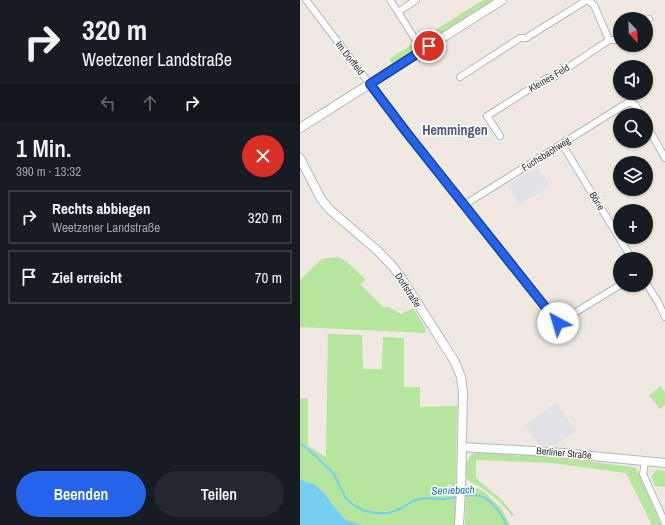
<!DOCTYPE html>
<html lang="de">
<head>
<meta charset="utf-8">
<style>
  body { margin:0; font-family:"Archivo Narrow",sans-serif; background:#242831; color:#f1f3f6; height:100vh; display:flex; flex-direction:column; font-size:15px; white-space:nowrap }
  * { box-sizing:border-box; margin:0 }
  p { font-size:13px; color:#9ea1a6 }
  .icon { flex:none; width:22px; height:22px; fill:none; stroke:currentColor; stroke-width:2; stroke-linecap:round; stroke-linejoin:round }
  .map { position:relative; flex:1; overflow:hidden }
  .panel { display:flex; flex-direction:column; background:#171b24; width:300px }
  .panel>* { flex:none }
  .hud { background:#171b24; color:#f1f3f6; overflow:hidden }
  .needle { width:26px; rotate:157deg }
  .controls { position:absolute; left:313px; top:12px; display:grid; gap:8px }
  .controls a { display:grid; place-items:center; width:40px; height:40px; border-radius:50%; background:#171b24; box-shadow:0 1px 3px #0004; font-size:20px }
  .pin { position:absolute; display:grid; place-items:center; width:34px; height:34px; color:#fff; margin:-17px; border:2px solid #fff; border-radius:50%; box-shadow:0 1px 4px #0007 }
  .me { position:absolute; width:44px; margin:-22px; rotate:321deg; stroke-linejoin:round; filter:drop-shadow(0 0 3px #0008) }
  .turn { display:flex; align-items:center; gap:14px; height:84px; padding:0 16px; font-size:18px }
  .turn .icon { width:52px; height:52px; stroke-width:2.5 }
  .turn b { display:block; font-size:28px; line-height:34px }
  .lanes { display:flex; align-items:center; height:38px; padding:0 16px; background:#0003; justify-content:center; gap:20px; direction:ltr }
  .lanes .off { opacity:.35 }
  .round { display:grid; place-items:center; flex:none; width:42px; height:42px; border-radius:21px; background:#242831 }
  .head { display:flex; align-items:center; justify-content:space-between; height:68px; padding:0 16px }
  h1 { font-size:24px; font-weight:600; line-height:30px }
  .primary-button { display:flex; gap:8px; margin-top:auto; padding:8px 16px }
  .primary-button a { flex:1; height:46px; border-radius:24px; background:#2563eb; color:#fff; font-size:16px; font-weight:600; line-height:46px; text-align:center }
  .primary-button a+a { background:#242831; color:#f1f3f6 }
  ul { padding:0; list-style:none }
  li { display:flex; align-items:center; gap:12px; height:54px; margin:0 8px 6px; padding:0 8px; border:2px solid #363941; border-radius:0px }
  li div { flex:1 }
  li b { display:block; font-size:15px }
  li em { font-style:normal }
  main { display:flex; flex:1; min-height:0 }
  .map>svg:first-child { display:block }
  .industrial { fill:#e3e1e8 }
  .green { fill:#b6e59e }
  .water { fill:#75cff0 }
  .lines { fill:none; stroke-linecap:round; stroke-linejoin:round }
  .stream { stroke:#75cff0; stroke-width:2 }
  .street-casing { stroke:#b4b7c1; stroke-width:8 }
  .secondary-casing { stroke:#b4b7c1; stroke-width:10 }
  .street { stroke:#fff; stroke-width:6 }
  .secondary { stroke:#fff; stroke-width:8 }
  .route-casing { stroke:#184099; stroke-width:10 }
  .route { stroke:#2563eb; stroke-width:7 }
  .labels { text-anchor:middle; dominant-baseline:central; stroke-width:3; stroke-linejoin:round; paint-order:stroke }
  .street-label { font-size:10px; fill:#2e2e2e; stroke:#fff }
  .water-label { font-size:11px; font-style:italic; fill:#0d6fa3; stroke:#fff }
  .district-label { font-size:14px; font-weight:bold; fill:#4d5680; stroke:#fff }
</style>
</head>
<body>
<main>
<section class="panel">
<div class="hud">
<div class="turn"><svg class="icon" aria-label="right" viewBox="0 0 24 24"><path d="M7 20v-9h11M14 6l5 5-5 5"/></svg><div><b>320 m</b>Weetzener Landstraße</div></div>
<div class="lanes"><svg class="icon off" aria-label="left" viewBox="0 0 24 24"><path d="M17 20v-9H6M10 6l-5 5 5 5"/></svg><svg class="icon off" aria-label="ahead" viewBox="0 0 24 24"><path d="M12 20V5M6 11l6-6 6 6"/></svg><svg class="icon" aria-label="right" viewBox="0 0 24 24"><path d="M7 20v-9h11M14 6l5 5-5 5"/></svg></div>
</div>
<div class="head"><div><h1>1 Min.</h1><p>390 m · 13:32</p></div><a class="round" style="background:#d93025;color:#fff"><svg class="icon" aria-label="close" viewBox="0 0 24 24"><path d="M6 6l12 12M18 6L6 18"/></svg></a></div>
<ul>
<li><svg class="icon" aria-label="right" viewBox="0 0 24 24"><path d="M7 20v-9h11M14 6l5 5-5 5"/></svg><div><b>Rechts abbiegen</b><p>Weetzener Landstraße</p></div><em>320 m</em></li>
<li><svg class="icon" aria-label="arrive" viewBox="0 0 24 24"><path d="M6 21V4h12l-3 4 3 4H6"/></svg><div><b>Ziel erreicht</b></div><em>70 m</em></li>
</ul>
<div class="primary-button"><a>Beenden</a><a>Teilen</a></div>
</section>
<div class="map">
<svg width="365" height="525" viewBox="0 0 365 525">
  <rect width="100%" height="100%" fill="#efe9e1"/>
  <!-- industrial -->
  <path class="industrial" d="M237,166l13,19 -30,20 -13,-19z
    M256,403l20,28 -20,14h-17l-14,-20z"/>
  <!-- green -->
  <path class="green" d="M183,0h11l-101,65 -4,-6z
    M38,257l9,5 19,18 -6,4 24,24 3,-2 14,8 12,-6 12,19v6l-125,-6v-47l22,-21z
    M28,334l34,1 1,34h19l1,-32 21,1v49h16v20l37,-1 -2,119h-92l-17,-5 -14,-16 -6,-9 -12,-11 -10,-3 -4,-3v-80l8,1v47l18,11z
    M361,386l4,6v13l-5,4 -11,-14z
    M175,453l41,1v2h4v-2l27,2 86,11 3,1 25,57h-9l-26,-52 -74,-10 -76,-3v17c5,7 12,11 19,17 8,6 13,13 19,21l-2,1c-8,-11 -19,-20 -30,-28 -4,-3 -10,-4 -14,-8 -4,-4 -1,-20 2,-24 2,-2 3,-2 5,-3z
    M356,470l9,1v16l-10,-1 -4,-9z
    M166,486l9,1 9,5 17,16 9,17h-45z"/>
  <!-- water -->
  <path class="water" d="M0,478l4,3 10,3 12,11 6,9 14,16 17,5h-63z"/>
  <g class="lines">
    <!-- stream -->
    <path class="stream" d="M0,444l7,4 27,26 12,25 9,7 10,5 11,2h13l13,-5 11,-7 11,-3 20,1 14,-2
      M163,496c7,-1 15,-2 22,2 8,4 18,19 22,27"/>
    <defs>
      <path id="street" d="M6,0l101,133 151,190 62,-38
        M90,0l8,12 18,-12
        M98,12l17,27
        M346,21l3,-2
        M309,40h7l4,-3
        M160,77l60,-39h6l61,-38
        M346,124l19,34
        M200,136l-13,-20 60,-38 7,-1 55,-37 -15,-35 -7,-5
        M262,144l70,115
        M164,205l163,-102h5l4,3 5,9
        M346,283l12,19 7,15
        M345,461l-2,13 22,49"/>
      <path id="secondary" d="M0,128l202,-128
        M0,158l17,33 4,8 8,10 49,42 16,17 10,14 51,80 6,15 2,15 -2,98 -2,35
        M162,447l89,5 114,11"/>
    </defs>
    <!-- street casing -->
    <use href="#street" class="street-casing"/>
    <!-- secondary casing -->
    <use href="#secondary" class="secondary-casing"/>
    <!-- street -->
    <use href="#street" class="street"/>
    <!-- secondary -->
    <use href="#secondary" class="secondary"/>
  </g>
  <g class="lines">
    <defs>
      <path id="route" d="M129,46l-59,38 37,49 151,190"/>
    </defs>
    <!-- route casing -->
    <use href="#route" class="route-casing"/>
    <!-- route -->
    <use href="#route" class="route"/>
  </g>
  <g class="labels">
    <!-- street labels -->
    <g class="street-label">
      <text transform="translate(50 58) rotate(52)">Im Dorffeld</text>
      <text transform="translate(249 78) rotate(-30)">Kleines Feld</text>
      <text transform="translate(246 154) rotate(-32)">Fuchsbachweg</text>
      <text transform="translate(297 201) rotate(59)">Börie</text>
      <text transform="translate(108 290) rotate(57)">Dorfstraße</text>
      <text transform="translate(264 453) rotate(5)">Berliner Straße</text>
    </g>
    <!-- water labels -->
    <g class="water-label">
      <text transform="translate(153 490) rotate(-2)">Seniebach</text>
    </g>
    <!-- district labels -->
    <g class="district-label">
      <text x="155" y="130">Hemmingen</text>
    </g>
  </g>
</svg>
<div class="controls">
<a><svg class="needle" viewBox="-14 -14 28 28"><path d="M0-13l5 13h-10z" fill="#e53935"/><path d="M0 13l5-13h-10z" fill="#9ea1a6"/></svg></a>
<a><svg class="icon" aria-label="sound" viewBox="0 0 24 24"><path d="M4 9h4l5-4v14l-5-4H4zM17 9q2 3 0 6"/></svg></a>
<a><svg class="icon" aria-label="search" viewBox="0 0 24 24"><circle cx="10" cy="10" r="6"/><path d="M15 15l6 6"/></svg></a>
<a><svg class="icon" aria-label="layers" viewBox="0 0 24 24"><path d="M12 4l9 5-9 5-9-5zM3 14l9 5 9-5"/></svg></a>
<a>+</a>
<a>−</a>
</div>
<div class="pin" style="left:129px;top:46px;background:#d93025"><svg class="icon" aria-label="arrive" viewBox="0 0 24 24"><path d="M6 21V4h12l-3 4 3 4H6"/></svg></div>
<svg class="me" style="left:258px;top:323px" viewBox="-20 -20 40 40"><circle r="19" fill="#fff"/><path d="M0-13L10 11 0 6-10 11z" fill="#2563eb"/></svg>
</div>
</main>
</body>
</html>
